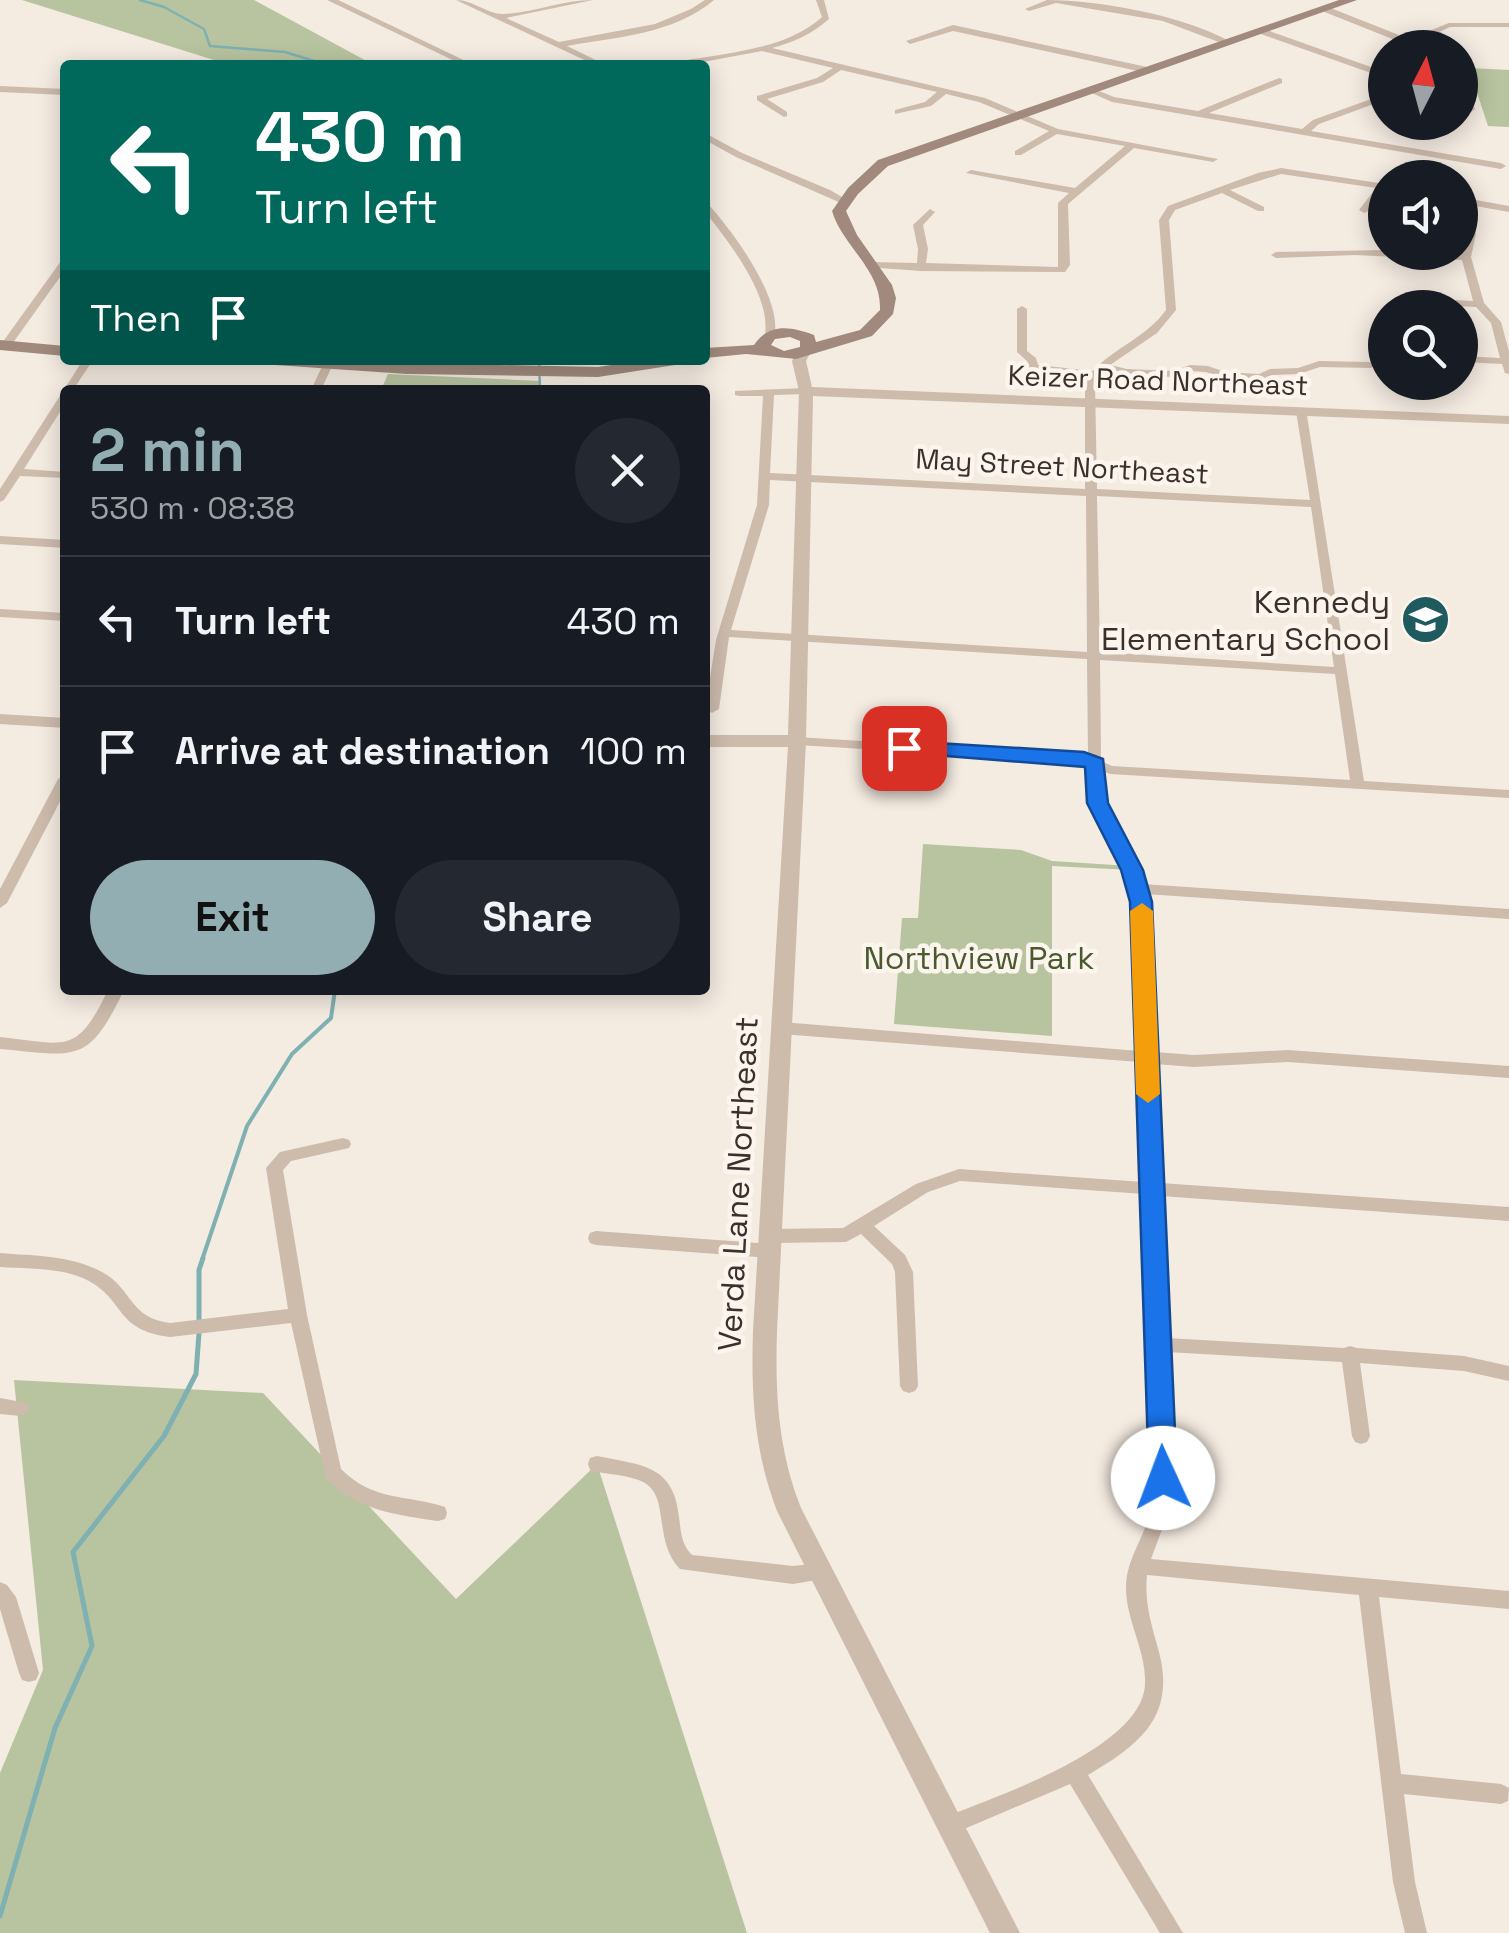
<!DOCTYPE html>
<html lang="en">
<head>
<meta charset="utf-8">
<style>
  body { margin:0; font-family:"Space Grotesk",sans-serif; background:#242831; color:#f1f3f6; height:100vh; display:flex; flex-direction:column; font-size:38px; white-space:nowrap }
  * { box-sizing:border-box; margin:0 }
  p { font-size:32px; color:#9ea1a6 }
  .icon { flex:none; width:55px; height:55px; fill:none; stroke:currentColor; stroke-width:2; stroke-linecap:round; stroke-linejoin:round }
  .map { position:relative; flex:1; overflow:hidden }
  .drawer { position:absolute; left:60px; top:385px; width:650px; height:610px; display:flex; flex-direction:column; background:#171b24; border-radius:10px; box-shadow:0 5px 25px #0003 }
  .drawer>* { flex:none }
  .hud { position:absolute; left:60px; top:60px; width:650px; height:305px; border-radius:10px; box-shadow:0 5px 25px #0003; background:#00695c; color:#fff; overflow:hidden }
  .needle { width:65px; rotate:6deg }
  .fabs { position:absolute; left:1368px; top:30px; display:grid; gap:20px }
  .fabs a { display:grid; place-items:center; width:110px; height:110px; border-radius:50%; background:#171b24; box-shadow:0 5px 25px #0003; font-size:50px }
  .pin { position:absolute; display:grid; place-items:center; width:85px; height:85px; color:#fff; margin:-42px; border-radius:20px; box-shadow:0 5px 15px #0006 }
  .me { position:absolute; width:110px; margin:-55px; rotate:358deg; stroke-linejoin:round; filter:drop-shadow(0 0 8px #0008) }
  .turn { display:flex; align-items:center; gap:35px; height:210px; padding:0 30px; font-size:45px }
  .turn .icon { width:130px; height:130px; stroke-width:2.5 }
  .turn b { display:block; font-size:70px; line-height:85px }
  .then { display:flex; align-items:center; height:95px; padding:0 30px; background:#0003; gap:20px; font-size:38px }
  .round { display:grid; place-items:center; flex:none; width:105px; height:105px; border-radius:52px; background:#242831 }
  .overview { display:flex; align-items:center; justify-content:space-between; height:170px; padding:0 30px }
  h1 { font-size:60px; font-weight:700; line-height:75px; color:#92aeb2 }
  .primary-button { display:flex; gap:20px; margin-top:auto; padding:20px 30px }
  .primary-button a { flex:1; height:115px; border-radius:60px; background:#92aeb2; color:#111; font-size:40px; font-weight:700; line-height:115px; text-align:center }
  .primary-button a+a { background:#242831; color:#f1f3f6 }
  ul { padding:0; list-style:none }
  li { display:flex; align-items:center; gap:30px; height:130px; padding:0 30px; border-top:2px solid #363941 }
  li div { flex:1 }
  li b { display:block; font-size:38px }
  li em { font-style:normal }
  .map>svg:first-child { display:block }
  .green { fill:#b8c4a0 }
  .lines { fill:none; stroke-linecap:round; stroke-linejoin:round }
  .stream-far2 { stroke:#7fb0b2; stroke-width:2.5 }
  .stream-far1 { stroke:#7fb0b2; stroke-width:4 }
  .stream { stroke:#7fb0b2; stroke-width:5 }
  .minor { fill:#cdbbac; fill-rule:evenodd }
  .tertiary { fill:#cdbbac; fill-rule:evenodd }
  .secondary { fill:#a18a7d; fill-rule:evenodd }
  .route { fill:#1a73e8; stroke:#114b97; stroke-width:2.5 }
  .slow { fill:#f59e0b }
  .labels { text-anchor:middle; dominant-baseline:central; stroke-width:9; stroke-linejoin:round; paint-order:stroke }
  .far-street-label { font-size:28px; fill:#3b302b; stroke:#fbf5ee }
  .poi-label { font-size:32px; fill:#3b302b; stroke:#fbf5ee; text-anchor:end }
  .park-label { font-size:32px; fill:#4a5a2e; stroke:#fbf5ee }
  .street-label { font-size:32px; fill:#3b302b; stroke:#fbf5ee }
</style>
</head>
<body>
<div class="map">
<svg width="1509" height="1933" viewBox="0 0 1509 1933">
  <rect width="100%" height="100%" fill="#f4ebe1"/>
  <!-- green -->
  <path class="green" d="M22,0h232l120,65h-144z
    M1469,68l40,2v57l-21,-1z
    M388,374l153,7 -1,9h-159z
    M923,844l98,6 31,11 78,5 2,4 -80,-4v170l-158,-12 8,-106h16z
    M14,1380l249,13 193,206 141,-135 150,469h-747v-160l43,-103z"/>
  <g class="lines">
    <!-- stream-far2 -->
    <path class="stream-far2" d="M140,0l24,7 40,22 6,17 75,6 42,13
      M539,360l1,30"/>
    <!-- stream-far1 -->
    <path class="stream-far1" d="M202,1260l45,-134 45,-72 39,-36 4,-28"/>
    <!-- stream -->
    <path class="stream" d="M199,1323v-53l4,-12
      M0,1916l55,-188 37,-82 -19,-94 91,-116 32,-62 3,-41"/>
    <!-- minor -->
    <path class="minor" d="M327,0h11l136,65h-11z
      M456,0c17,0 31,14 47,14 30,-1 59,-14 90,-14l-87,18 53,24 96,-18 36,-15 14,-9h9c-40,34 -97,37 -147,46l39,19h-11z
      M816,0h8l5,19c-17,15 -35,23 -57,29l213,50 73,31 160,30 -5,3 -79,-14 -66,56 2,61 -5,7 -144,-1 -55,-4 -1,-2 5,-3 47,1 1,-14 -5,-24 17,-16 5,3 -12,13 5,24 -2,14 132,4v-64l11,-10 -103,-20 5,-3 104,18 50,-42 -68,-12 -36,21h-6v-4l34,-20 -70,-29 -33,-8 -15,12 -36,8v-4l30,-8 12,-10 -96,-22 -18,12 -56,17 20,13v4l-3,1 -27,-17v-4l60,-18 16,-10 -71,-17 -75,14h-19c11,-5 26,-6 39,-8 40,-7 84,-12 115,-40z
      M1047,0c53,0 138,16 184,42l-7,2 -61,-23 -107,-18 -27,8 -4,-2z
      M1322,7h6l81,32 40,-16h60v4h-59l-33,15 11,6h-13l-93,-37z
      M953,25l194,42 4,3 -4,3 -194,-42 -43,13 -4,-3z
      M1258,29h6l121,43v6l-127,-45z
      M1279,78l3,1v4l-73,30 93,16 11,-9 72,-26v6l-66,24 -8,7 190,32 5,3 -5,3 -389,-67 -27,-12 4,-3 25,10 84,14z
      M0,86l65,3v6l-65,-3z
      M1460,102l14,5 1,2 -4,3 -11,-4z
      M705,133l37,20 88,37 19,11 -8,2 -105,-46 -31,-17z
      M1281,168l104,16v6l-18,22 -3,1 -5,-3 17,-22 -95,-14 -51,16 34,17v4h-6l-36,-18 -47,17 -6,10 7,90 -19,23 -47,32 17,4 46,2 17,-6 18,1 17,6 34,2 11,-5 28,-1 21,-7 52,1 5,3 -5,3 -51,-1 -21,7 -27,1 -11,5 -38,-2 -17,-6 -15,-1 -17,6 -47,-2 -22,-5 -10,14 2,105 213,11 -14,-89 2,-2h8l58,372 145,9v8l-399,-24 -8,-3c0,40 30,75 41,113l366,25v10l-363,-25 9,158 39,3 94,-5 221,16v12l-221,-16 -94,5 -39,-3 5,119 349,24v14l-348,-25 5,142 178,10 6,-2 7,2 107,8 45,10v15l-45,-10 -104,-8 10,73 -3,6 -6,2 -6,-2 -3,-6 -10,-74 -175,-10 5,126 -5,38 -16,43 358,32v18l-130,-12 22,177 100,10 8,4 -1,13 -7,3 -97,-10 11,88 12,51h-22l-12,-51 -34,-287 -212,-20c-3,27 5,52 12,77 17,65 -20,93 -71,123l95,158h-23l-90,-149 -120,51 -7,-3 -4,-7 4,-7c51,-21 198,-69 202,-133 2,-33 -19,-64 -19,-97 0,-27 16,-47 23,-72 3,-12 4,-26 5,-38l-10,-284 -184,-13 -32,11 -54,34 31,29 8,17 5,114 -3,5 -6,2 -6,-2 -3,-5 -5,-114 -3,-8 -31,-30 -15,8 -74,1 -6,-2 -2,-5 2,-5 6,-2 71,-1 73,-44 43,-15 184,13 -4,-120 -358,-28 -8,-6 8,-6 358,29 -5,-149 -9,-32 -37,-80v-25l-6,-3 -285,-17 -7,-4 7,-4 291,18 -1,-96 -358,-22 -10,72 -7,4 -7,-4 11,-69 41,-135 6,-109h-24l-4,-1v-4l71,-3 5,3 -5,3 -32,1 -4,78 315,16v-105l4,-7 -60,-7 -2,-9 -10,-9v-43l5,-3 5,3v42l9,7 2,7 55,6c22,-24 54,-34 73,-61l-7,-90 9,-14 90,-33zM770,480l316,16 1,156 -356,-22 38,-125zM1097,496l214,11 23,160 -234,-15zM1100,660l235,14 15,106 -238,-14 -11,-5z
      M1460,197l49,9v6l-39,-7 6,29 -5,23 13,46 17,19 8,29v23l-4,-1 -3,-9 -42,-2v-6l40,2 -9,-35 -15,-16 -58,-3 -5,-3 5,-3 55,3 -11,-41 -107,-5 -79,3 -5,-3 5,-3 109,-2v2l77,2 4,-20z
      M705,203l3,1c25,27 76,97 66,133l-9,-2c5,-35 -25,-77 -45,-104 -7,-10 -15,-16 -15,-28z
      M65,260v10l-55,77h-8v-4l59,-82z
      M83,360h10l-20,30h-8v14l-41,65 41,3v6l-45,-2 -16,24 -4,2v-13z
      M325,360h10l-14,30h-10z
      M0,536l65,4v8l-65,-4z
      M0,609l65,4v8l-65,-4z
      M65,775v17l-58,111 -7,5v-19l58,-110z
      M108,990h16c-36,75 -47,66 -124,59v-12c67,7 76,19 108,-47z
      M343,1138l6,2 2,4 -2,4 -58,13 -8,9 24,145 34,154c33,33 64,25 104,38l2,6 -2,6 -7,2c-42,-6 -81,-11 -112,-42l-35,-156 -121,14c-56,-7 -44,-37 -83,-57 -26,-13 -59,-11 -87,-13v-14c34,3 71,2 102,19 31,17 27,46 68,51l118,-14 -22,-141 14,-16z
      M596,1231l175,13 6,2 3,5 -3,5 -6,2 -175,-13 -6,-2 -2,-5 2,-5z
      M0,1398l27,5 3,5 -3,5 -6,3 -21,-2z
      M597,1456c43,9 77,8 82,61 2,15 2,27 13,38l101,11 28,-3 7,3 3,6 -3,6 -35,6 -113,-15c-27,-28 -10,-70 -35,-86 -16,-9 -38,-8 -55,-13l-2,-6 2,-6z
      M0,1582l7,3 9,12 23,76 -3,7 -7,2 -7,-2 -3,-7 -19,-64z"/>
    <!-- tertiary -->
    <path class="tertiary" d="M799,349l12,3 -5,9 6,26 697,29v8l-696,-28 -7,345 -29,590c-2,62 1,119 24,177l219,425h-30l-213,-422c-23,-60 -26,-117 -24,-180l35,-584h-83v-12h83l11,-344 -7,-30z
      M0,714l65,4v10l-65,-4z"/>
    <!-- secondary -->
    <path class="secondary" d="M1339,0h18l-469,166 -30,28 -12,17 11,24 35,50 4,13 -3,16 -21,22 -76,23 -50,-5 -41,4v-10l49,-3c15,-22 36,-19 60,-10l2,7 44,-12 20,-20c2,-40 -37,-63 -48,-99l16,-23 30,-28zM790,337l10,4v6l-16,4 -13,-6 4,-6z
      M0,340l65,6v10l-65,-6z
      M267,360l331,7 46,-7h39l-8,5 -77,12 -191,-3 -132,-9z"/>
  </g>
  <!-- route -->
  <path class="route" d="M904,741l180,11 19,7 5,44 35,67 9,32 25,576 -4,9 -10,3 -10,-3 -4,-9 -19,-576 -9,-32 -34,-67 -2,-36 -188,-15v-9z"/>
  <!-- slow -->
  <path class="slow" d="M1142,903l11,8 7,183 -12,9 -12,-9 -6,-183z"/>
  <!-- icons -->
  <defs>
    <symbol id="school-disc" viewBox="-11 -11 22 22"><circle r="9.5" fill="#1f5a5e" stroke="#fbf5ee"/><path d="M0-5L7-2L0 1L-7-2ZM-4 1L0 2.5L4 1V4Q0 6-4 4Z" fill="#fff"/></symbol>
  </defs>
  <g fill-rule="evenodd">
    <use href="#school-disc" x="1398" y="592" width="55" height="55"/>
  </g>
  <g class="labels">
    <!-- far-street labels -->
    <g class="far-street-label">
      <text transform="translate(1158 380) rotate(2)">Keizer Road Northeast</text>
      <text transform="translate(1062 466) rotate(3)">May Street Northeast</text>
    </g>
    <!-- poi labels -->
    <g class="poi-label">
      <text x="1390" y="602">Kennedy<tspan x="1390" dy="37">Elementary School</tspan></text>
    </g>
    <!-- park labels -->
    <g class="park-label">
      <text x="979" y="958">Northview Park</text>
    </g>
    <!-- street labels -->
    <g class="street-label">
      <text transform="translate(738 1184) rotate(-87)">Verda Lane Northeast</text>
    </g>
  </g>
</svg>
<div class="fabs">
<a><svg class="needle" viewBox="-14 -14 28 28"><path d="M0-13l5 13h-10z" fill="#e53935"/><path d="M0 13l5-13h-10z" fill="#9ea1a6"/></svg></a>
<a><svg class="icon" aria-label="sound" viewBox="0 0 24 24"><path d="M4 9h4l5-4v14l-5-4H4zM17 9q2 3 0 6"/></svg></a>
<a><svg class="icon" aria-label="search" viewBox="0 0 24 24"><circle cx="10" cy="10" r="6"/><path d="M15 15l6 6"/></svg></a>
</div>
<div class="pin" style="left:904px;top:748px;background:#d93025"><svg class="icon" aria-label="arrive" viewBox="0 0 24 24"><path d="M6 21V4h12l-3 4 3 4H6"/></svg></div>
<svg class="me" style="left:1163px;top:1478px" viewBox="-20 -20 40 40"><circle r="19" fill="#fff"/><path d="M0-13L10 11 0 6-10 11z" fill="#1a73e8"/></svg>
<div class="hud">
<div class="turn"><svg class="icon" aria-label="left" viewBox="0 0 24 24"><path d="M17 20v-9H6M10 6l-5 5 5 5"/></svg><div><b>430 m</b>Turn left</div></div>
<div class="then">Then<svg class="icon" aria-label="arrive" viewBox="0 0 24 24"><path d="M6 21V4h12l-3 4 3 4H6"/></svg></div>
</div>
<section class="drawer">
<div class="overview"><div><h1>2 min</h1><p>530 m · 08:38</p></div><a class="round"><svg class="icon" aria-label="close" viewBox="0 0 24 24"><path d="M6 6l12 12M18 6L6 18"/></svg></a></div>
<ul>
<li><svg class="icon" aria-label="left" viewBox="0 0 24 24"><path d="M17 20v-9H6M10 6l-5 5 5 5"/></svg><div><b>Turn left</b></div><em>430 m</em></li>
<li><svg class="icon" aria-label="arrive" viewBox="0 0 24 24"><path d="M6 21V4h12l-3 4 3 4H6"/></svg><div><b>Arrive at destination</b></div><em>100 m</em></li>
</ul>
<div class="primary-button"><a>Exit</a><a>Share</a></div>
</section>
</div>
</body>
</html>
